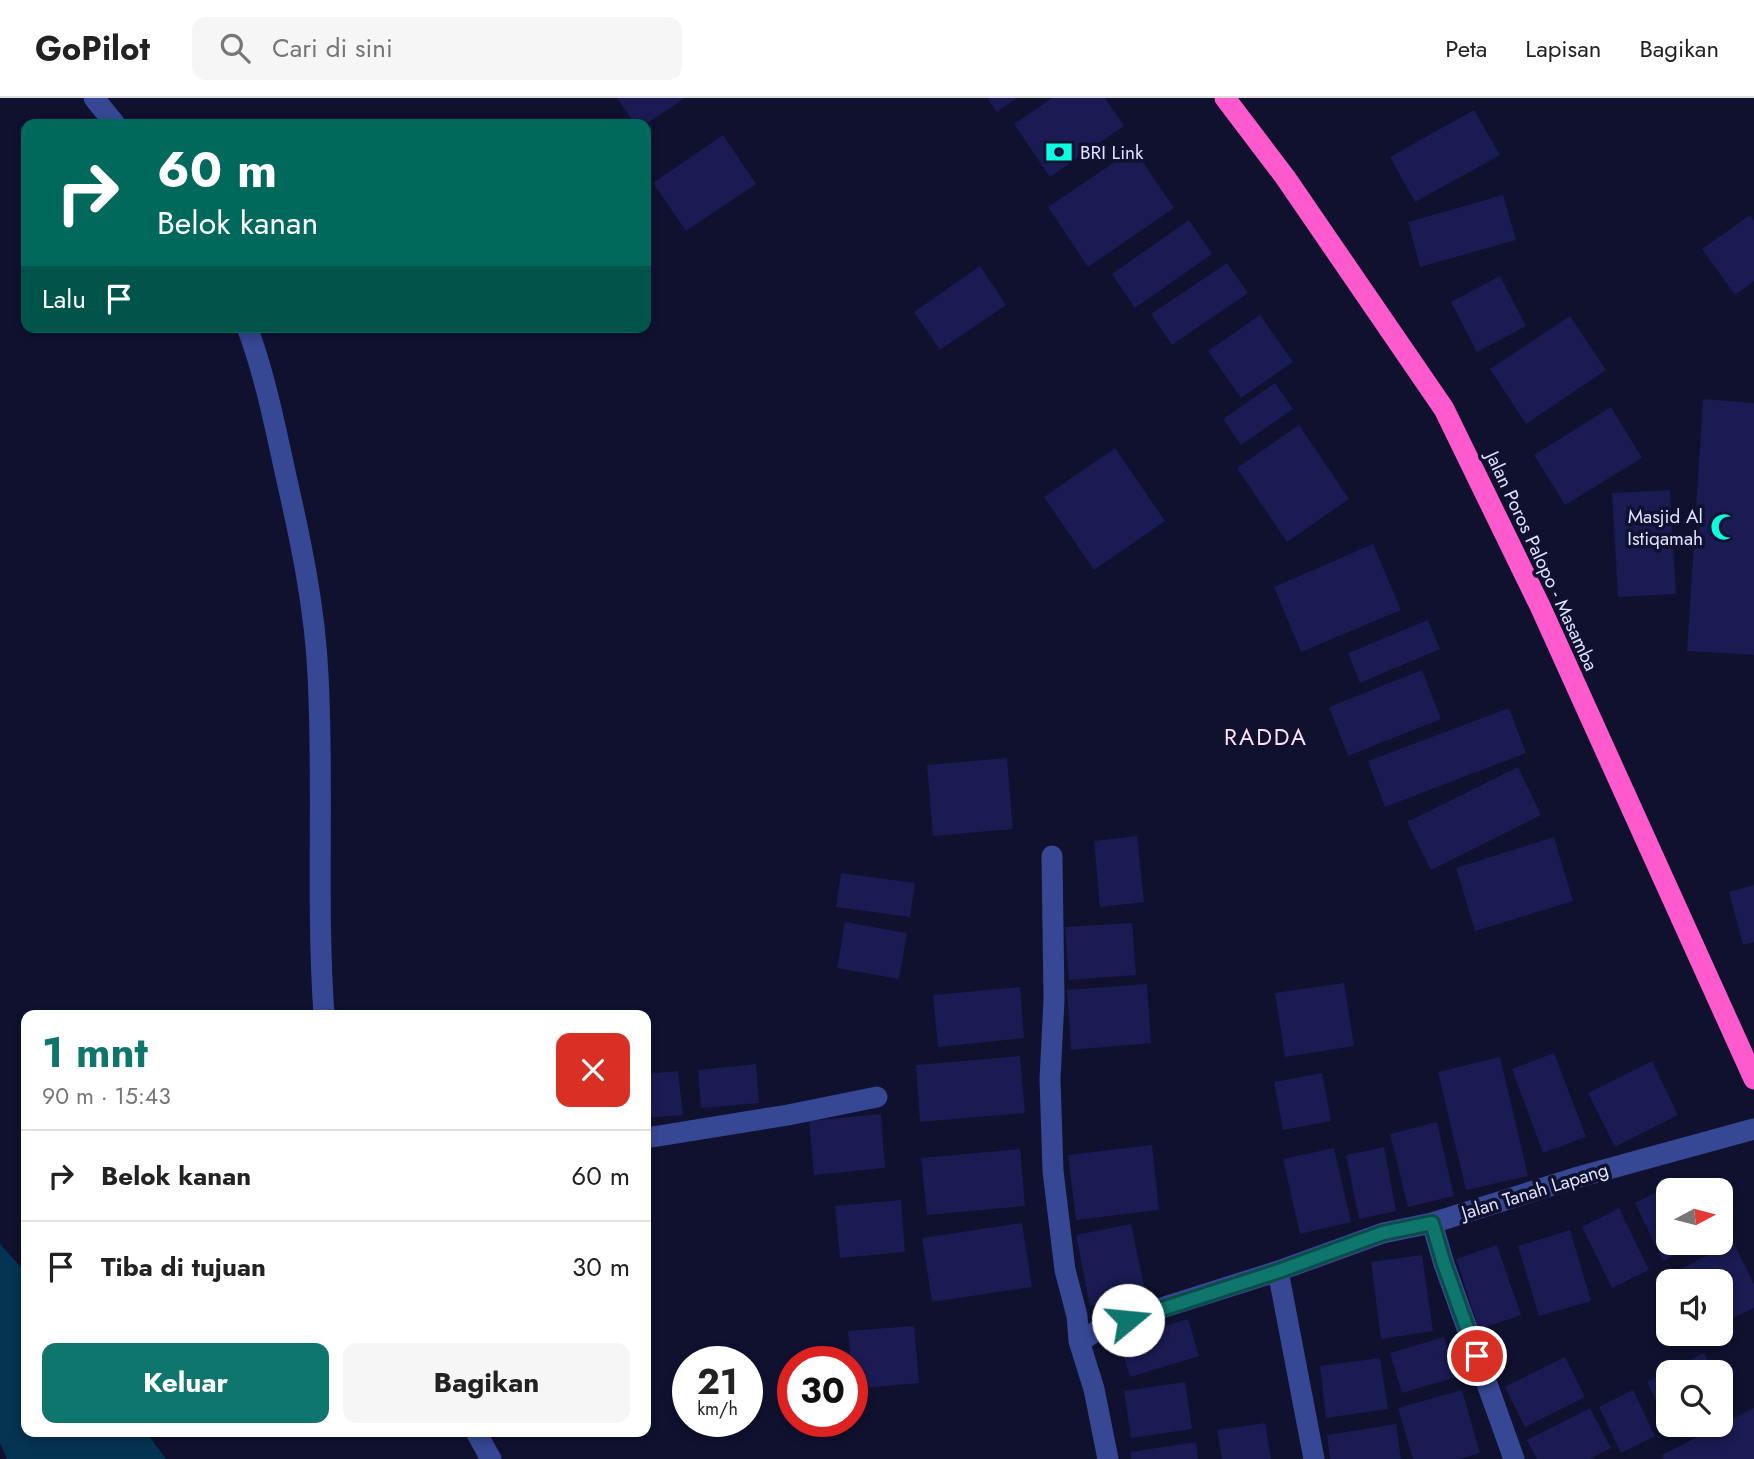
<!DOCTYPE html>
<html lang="id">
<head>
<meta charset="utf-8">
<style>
  body { margin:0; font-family:Jost,sans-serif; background:#f6f6f6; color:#222; height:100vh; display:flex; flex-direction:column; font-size:26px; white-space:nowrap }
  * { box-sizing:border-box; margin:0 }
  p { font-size:23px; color:#767676 }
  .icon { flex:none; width:38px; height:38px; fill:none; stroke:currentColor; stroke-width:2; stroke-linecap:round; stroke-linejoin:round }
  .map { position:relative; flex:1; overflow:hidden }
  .drawer { position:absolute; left:21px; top:912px; width:630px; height:427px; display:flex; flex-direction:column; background:#fff; border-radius:14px; box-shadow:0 4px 10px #0003 }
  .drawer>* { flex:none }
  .guide { position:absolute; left:21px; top:21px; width:630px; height:214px; border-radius:14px; box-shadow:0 4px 10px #0003; background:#00695c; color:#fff; overflow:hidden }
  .needle { width:46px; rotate:83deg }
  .fabs { position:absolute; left:1656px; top:1080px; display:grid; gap:14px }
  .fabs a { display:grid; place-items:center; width:77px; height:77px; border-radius:14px; background:#fff; box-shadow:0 4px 10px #0003; font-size:35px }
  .speed { position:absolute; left:672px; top:1248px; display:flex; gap:14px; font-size:35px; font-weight:700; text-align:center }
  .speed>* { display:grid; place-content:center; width:91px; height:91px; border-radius:50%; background:#fff; box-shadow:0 4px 10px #0003; line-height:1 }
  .speed small { font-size:18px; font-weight:400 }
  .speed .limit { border:10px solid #d22; background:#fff; color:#111 }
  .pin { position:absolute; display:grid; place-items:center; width:60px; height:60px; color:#fff; margin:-30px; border:4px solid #fff; border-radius:50%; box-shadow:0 2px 7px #0007 }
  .me { position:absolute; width:77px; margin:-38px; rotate:73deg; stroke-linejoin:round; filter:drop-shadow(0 0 5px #0008) }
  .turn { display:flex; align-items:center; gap:24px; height:147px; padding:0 21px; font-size:32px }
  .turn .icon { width:91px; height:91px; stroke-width:2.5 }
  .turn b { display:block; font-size:49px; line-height:60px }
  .then { display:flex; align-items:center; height:66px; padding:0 21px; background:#0003; gap:14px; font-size:26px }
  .round { display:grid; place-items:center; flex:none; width:74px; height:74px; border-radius:14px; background:#f6f6f6 }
  .summary { display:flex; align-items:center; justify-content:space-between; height:119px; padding:0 21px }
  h1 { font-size:42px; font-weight:700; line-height:52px; color:#0f766e }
  .primary-button { display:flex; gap:14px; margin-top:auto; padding:14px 21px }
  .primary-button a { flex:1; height:80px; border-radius:14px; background:#0f766e; color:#fff; font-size:28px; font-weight:700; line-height:80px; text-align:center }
  .primary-button a+a { background:#f6f6f6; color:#222 }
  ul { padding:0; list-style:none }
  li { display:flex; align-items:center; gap:21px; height:91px; padding:0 21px; border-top:2px solid #e0e0e0 }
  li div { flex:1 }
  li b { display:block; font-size:26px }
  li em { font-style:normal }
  header { display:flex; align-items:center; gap:42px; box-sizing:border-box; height:98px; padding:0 35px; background:#fff; border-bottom:2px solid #e0e0e0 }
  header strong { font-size:33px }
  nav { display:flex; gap:38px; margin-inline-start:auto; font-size:24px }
  .search { width:490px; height:63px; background:#f6f6f6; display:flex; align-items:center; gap:18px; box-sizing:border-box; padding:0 24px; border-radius:14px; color:#767676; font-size:26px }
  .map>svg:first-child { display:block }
  .water { fill:#053352 }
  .building { fill:#191b52 }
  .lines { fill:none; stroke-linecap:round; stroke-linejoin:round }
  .minor { stroke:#364793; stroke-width:21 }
  .highway { stroke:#ff59ce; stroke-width:21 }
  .route-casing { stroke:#0a4d48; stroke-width:18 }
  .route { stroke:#0f766e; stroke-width:12 }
  .labels { text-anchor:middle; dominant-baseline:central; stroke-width:7; stroke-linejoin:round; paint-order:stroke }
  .poi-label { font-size:19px; fill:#dee1ff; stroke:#0f112f; text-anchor:start }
  .street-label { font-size:19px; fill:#dee1ff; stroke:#0f112f }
  .quarter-label { font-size:23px; letter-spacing:2px; fill:#ffe0fb; stroke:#0f112f }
</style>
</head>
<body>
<header>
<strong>GoPilot</strong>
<div class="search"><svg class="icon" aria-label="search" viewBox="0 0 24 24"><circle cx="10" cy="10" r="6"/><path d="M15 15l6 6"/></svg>Cari di sini</div>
<nav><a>Peta</a><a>Lapisan</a><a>Bagikan</a></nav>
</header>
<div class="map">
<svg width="1754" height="1361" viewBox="0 0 1754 1361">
  <rect width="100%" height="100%" fill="#0f112f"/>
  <!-- water -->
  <path class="water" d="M0,1146l26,29v159h120l20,27h-159l-7,-16z"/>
  <!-- building -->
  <path class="building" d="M617,0h68l-39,26h-11z
    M987,0h30l-20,14z
    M1052,0h53l19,28 -74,51 -36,-53z
    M1474,12l26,45 -85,47 -25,-45z
    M723,37l33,49 -70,47 -33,-48z
    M1134,51l40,59 -86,59 -40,-60z
    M1503,97l13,45 -96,27 -12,-45z
    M1750,117l4,6v60l-19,14 -33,-46z
    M1189,122l23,34 -77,54 -23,-34z
    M1227,165l21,30 -76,52 -21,-31z
    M980,168l26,39 -66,45 -26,-38z
    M1500,178l26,50 -49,26 -26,-50z
    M1260,217l33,47 -52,36 -33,-47z
    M1570,218l36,54 -80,54 -36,-55z
    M1275,285l18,26 -52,36 -18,-26z
    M1703,301l51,4v252l-67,-4z
    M1611,309l31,51 -77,47 -31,-50z
    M1299,327l50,74 -62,43 -50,-74z
    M1115,350l50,73 -71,49 -50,-73z
    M1670,392l6,104 -58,3 -6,-104z
    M1373,446l28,66 -100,42 -27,-65z
    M1428,522l12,29 -80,34 -12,-30z
    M1422,572l19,49 -93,37 -19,-49z
    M1509,610l17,45 -141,54 -17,-46z
    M1007,660l6,71 -80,7 -6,-71z
    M1518,669l23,48 -110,55 -24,-48z
    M1137,738l7,66 -44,5 -6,-66z
    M1554,739l19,64 -98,30 -19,-63z
    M841,775l74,10 -5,34 -74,-10z
    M1754,787v57l-11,3 -14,-53z
    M845,824l62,11 -8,46 -62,-11z
    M1132,825l4,52 -67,5 -4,-53z
    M1344,885l10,63 -69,11 -10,-64z
    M1147,886l4,59 -80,7 -4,-60z
    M1020,889l4,51 -86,9 -5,-52z
    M1554,955l32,84 -43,16 -31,-84z
    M1020,958l5,57 -105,9 -4,-57z
    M1500,959l28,119 -62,14 -28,-118z
    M1652,963l26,54 -63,32 -27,-54z
    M756,966l3,39 -58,5 -3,-38z
    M678,973l5,44 -37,3v-44z
    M1322,975l9,48 -48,9 -9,-48z
    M881,1016l4,54 -71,7 -5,-54z
    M1437,1024l17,74 -46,11 -18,-73z
    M1152,1047l7,65 -83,10 -8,-65z
    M1384,1049l12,64 -37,8 -13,-64z
    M1334,1050l17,74 -51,12 -17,-75z
    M1020,1051l5,57 -98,9 -6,-57z
    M1684,1080l6,12h-22v52h32l-37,19 -28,-58z
    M901,1102l4,52 -65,6 -5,-52z
    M1619,1110l30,62 -37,18 -30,-61z
    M1022,1125l10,64 -100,15 -10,-64z
    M1131,1126l15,71 -56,11 -14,-71z
    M1570,1132l21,71 -52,15 -21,-70z
    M1733,1144l21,42v24l-34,16v-43h-52v10l-6,-12z
    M1497,1147l24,70 -42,14 -23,-70z
    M1422,1157l11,76 -52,8 -10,-77z
    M1188,1221l11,37 -69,21 -11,-38z
    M914,1228l5,57 -66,6 -5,-58z
    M1444,1239l12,40 -54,16 -12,-40z
    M1704,1255l9,19h-45v52h23l-19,10 -25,-52z
    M1565,1259l20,40 -60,30 -20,-40z
    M1380,1260l8,51 -62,9 -6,-52z
    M1185,1284l7,47 -61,9 -7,-47z
    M1720,1288l10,19 -10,5z
    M1462,1292l18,63 -21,6h-46l-15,-51z
    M1633,1292l22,46 -34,17 -22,-46z
    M1590,1310l21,40 -22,11h-52l-10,-19z
    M1754,1310v51h-90l-2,-4z
    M1265,1325l6,36h-49l-5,-29z
    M1396,1326l5,35h-71l-3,-24z
    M1196,1344l2,17h-67l-1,-7z"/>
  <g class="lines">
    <!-- minor -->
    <path class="minor" d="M94,0l21,26
      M247,229c18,48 28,99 39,149 15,66 29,132 32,199 6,113 -2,227 6,340
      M1052,758l2,144 -4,79 3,92 12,99 12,46 2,25 15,48 14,70
      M646,1040l142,-23 89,-18
      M1432,1125l12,41 70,195
      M1278,1173l36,188
      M1079,1243l29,-16 170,-54 105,-38 49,-10 143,-45 179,-49
      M476,1334l15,27"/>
    <!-- highway -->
    <path class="highway" d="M1225,0l60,79 159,232 96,197 214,473"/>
  </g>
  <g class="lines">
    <defs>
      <path id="route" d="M1128,1222l151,-49 104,-38 49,-10 12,41 33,92"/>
    </defs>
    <!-- route casing -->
    <use href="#route" class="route-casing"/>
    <!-- route -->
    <use href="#route" class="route"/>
  </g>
  <!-- icons -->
  <defs>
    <symbol id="bank-bare" viewBox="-9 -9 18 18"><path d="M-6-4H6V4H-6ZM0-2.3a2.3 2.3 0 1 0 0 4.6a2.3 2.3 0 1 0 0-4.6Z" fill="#0affe1" stroke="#0f112f" stroke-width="2.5" paint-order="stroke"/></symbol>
    <symbol id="mosque-bare" viewBox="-9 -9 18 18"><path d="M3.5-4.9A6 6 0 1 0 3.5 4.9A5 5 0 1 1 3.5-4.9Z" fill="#0affe1" stroke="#0f112f" stroke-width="2.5" paint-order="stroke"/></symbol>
  </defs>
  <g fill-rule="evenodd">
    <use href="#bank-bare" x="1040" y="35" width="38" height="38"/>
    <use href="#mosque-bare" x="1705" y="410" width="38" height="38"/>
  </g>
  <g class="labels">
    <!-- poi labels -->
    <g class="poi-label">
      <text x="1080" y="54">BRI Link</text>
      <text x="1703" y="418" text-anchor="end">Masjid Al<tspan x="1703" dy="22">Istiqamah</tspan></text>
    </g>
    <!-- street labels -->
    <g class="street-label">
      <text transform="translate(1542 463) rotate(65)">Jalan Poros Palopo - Masamba</text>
      <text transform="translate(1535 1093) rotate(-17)">Jalan Tanah Lapang</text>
    </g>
    <!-- quarter labels -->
    <g class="quarter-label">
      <text x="1266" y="639">RADDA</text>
    </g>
  </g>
</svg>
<div class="fabs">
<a><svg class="needle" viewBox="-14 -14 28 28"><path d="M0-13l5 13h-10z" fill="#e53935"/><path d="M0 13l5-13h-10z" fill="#767676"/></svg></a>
<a><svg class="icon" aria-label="sound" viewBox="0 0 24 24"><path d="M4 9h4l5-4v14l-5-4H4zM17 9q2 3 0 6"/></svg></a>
<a><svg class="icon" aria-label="search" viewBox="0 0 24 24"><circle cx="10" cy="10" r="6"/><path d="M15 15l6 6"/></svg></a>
</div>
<div class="speed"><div>21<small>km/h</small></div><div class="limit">30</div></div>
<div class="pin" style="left:1477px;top:1258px;background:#d93025"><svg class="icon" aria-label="arrive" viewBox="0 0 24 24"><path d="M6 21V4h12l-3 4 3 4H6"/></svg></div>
<svg class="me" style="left:1128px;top:1222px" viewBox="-20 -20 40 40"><circle r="19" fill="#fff"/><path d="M0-13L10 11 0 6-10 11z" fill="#0f766e"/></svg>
<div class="guide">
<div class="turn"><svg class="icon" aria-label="right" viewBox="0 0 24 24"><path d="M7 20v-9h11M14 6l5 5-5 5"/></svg><div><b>60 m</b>Belok kanan</div></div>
<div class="then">Lalu<svg class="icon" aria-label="arrive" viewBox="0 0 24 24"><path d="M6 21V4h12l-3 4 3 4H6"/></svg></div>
</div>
<section class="drawer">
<div class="summary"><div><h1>1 mnt</h1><p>90 m · 15:43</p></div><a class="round" style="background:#d93025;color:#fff"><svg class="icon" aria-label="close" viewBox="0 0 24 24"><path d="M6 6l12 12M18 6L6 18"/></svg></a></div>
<ul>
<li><svg class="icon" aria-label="right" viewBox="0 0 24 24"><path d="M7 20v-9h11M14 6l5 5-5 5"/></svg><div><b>Belok kanan</b></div><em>60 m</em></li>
<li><svg class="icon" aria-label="arrive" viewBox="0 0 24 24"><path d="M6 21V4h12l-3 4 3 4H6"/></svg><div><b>Tiba di tujuan</b></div><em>30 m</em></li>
</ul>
<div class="primary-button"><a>Keluar</a><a>Bagikan</a></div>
</section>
</div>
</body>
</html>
